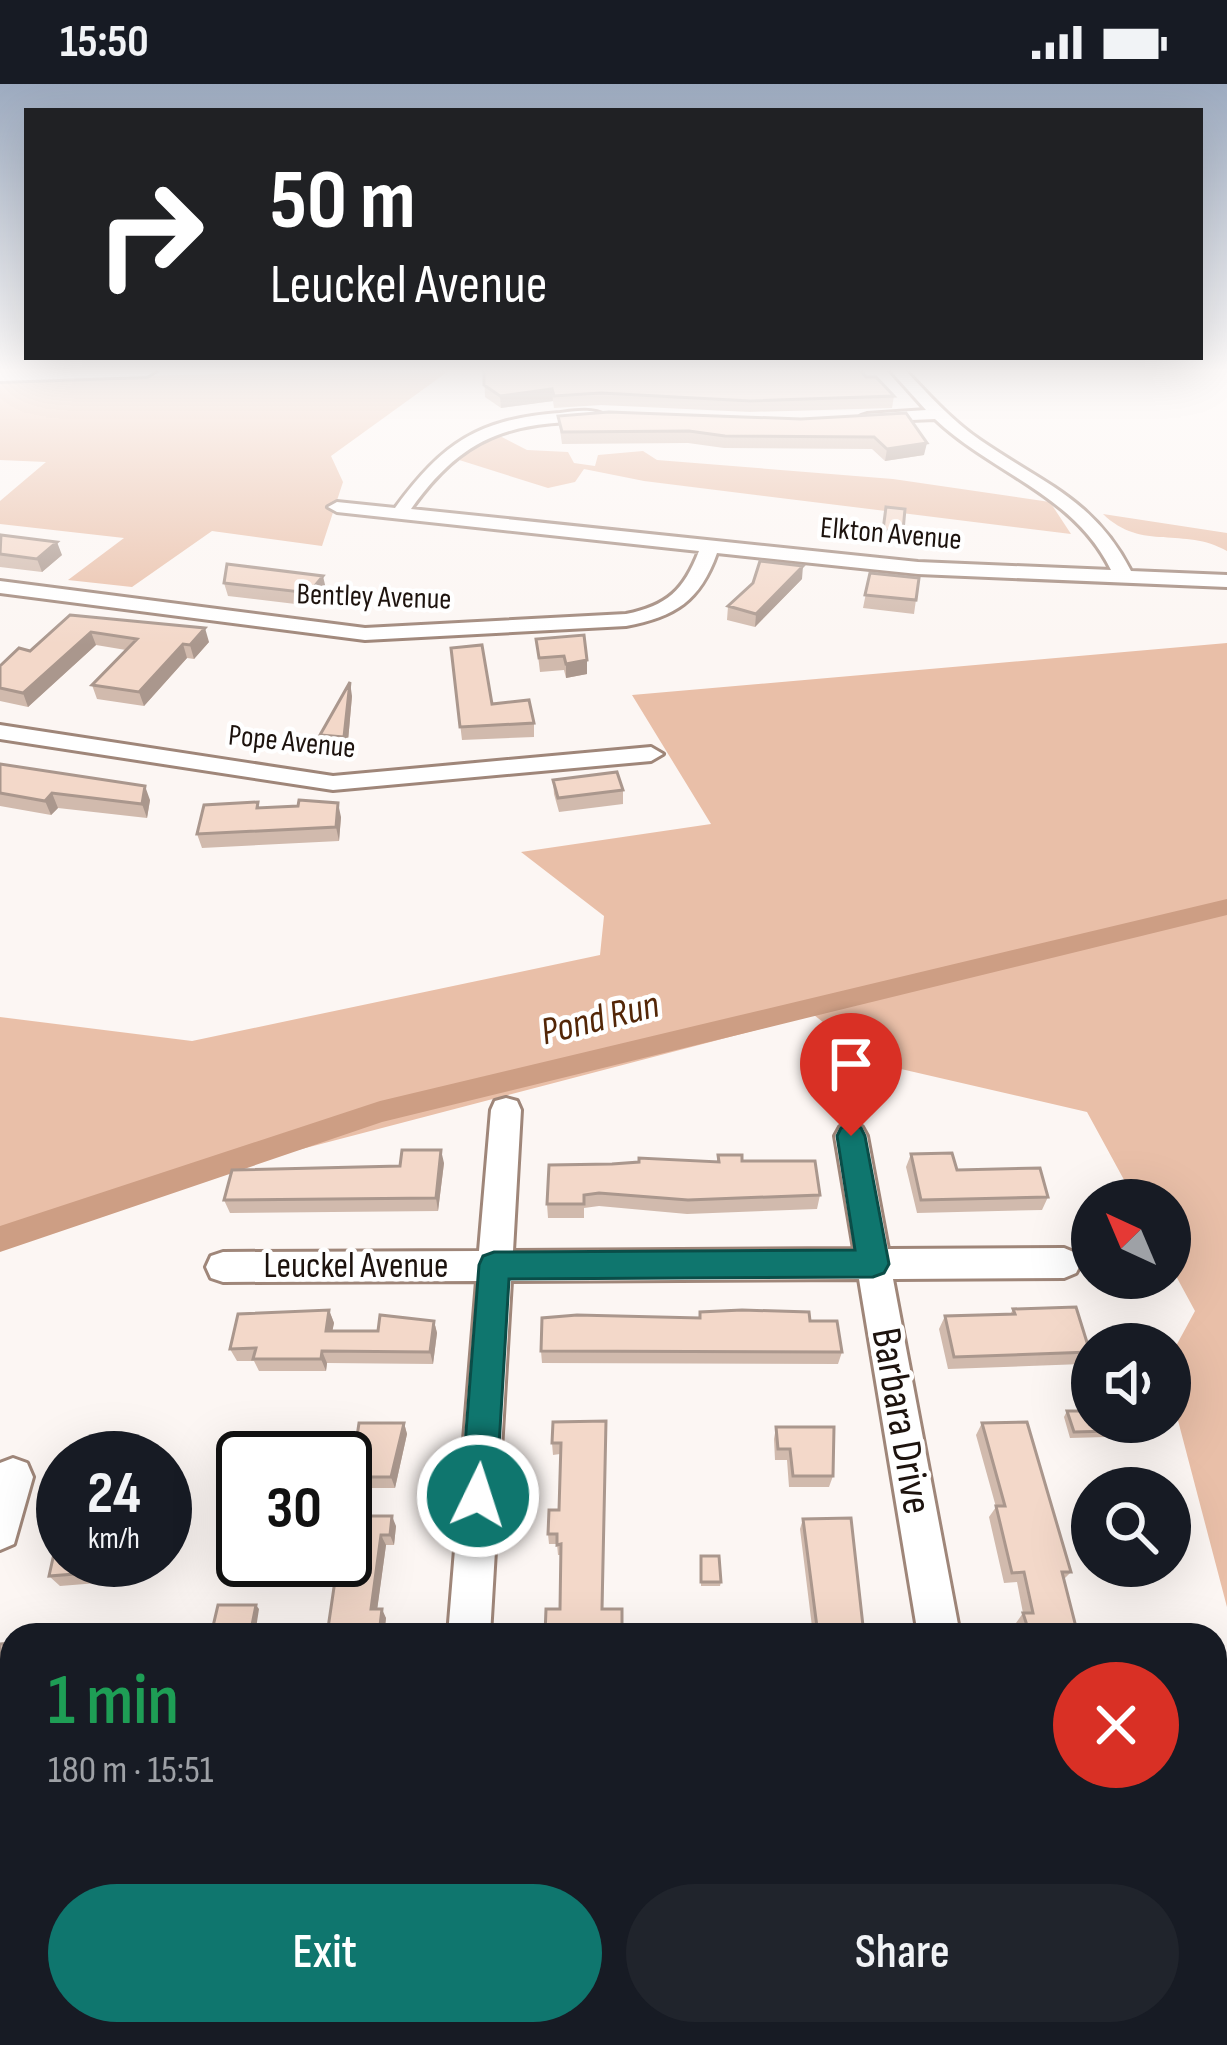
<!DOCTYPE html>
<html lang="en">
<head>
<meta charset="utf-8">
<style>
  body { margin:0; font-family:"Sofia Sans Condensed",sans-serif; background:#20242c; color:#f1f3f6; height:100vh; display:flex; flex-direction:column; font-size:45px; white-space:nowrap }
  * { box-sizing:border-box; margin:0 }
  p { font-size:39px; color:#9ea1a6 }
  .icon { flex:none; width:66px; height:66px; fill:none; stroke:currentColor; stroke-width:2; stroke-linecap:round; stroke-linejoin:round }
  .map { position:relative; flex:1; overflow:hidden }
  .panel { position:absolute; left:0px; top:1539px; width:1227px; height:423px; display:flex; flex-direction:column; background:#171b24; border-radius:36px 36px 0 0; box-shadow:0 12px 48px #0002 }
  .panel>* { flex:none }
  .banner { position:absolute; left:24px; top:24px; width:1179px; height:252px; border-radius:0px; box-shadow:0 12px 48px #0002; background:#202124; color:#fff; overflow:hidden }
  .needle { width:78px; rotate:316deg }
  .fabs { position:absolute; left:1071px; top:1095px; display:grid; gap:24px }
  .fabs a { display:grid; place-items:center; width:120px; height:120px; border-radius:50%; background:#171b24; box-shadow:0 12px 48px #0002; font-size:60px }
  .speed { position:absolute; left:36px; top:1347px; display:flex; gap:24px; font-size:60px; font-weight:700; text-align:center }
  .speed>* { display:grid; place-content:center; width:156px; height:156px; border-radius:50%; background:#171b24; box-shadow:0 12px 48px #0002; line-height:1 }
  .speed small { font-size:30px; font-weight:400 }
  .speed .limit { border:6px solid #111; border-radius:18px; background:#fff; color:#111 }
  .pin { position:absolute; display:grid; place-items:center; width:102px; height:102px; color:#fff; margin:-123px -51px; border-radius:50% 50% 50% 0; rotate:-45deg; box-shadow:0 0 12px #0007 }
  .pin .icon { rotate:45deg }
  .me { position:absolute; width:132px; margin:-66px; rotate:4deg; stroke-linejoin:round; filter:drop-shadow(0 0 9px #0008) }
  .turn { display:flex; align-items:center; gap:42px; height:252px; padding:0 48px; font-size:54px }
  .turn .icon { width:156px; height:156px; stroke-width:2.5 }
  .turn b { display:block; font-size:84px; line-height:102px }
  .round { display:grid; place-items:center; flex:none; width:126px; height:126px; border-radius:63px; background:#20242c }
  .overview { display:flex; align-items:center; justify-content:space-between; height:204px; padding:0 48px }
  h1 { font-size:72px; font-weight:600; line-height:90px; color:#1e9e55 }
  .primary-button { display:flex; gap:24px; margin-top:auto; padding:24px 48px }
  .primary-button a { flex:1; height:138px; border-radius:72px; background:#0f766e; color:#fff; font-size:48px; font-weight:600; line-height:138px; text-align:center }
  .primary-button a+a { background:#20242c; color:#f1f3f6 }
  .status { display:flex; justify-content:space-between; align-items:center; height:84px; padding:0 60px; background:#171b24; direction:ltr }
  .status svg { height:33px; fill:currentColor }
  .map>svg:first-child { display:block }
  .green { fill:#e9bfa8 }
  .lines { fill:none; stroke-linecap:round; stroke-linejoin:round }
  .canal { fill:#cd9e84; fill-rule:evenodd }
  .street-casing { stroke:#9f8679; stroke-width:6 }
  .secondary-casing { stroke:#9f8679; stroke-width:6 }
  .street { fill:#fff; fill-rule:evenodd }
  .secondary { fill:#fff; fill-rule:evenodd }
  .wall { fill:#d1baad }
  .shaded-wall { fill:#aa978d }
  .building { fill:#f3d8c9; stroke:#aa978d; stroke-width:3 }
  .route { fill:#0f766e; stroke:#0a4d48; stroke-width:3 }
  .labels { text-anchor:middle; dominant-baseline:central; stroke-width:9; stroke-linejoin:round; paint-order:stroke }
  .far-street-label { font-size:30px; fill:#1d130e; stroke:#fff }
  .street-label { font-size:36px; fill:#1d130e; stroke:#fff }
  .water-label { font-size:39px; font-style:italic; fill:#532607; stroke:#fff }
  .near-street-label { font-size:42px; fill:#1d130e; stroke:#fff }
</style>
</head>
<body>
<div class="status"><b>15:50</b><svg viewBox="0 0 49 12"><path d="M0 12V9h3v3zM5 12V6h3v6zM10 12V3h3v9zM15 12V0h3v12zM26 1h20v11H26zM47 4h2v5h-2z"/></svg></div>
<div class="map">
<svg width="1227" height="1961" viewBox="0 0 1227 1961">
  <rect width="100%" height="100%" fill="#fcf6f3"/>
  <!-- green -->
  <path class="green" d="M334,286h116l-119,86 12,26 -21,64 -110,-15 -80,56 -64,-7 56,-42 -124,-14v-23l46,-39 -46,-2v-79z
    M498,351l29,15 41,2 6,11 21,3 3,-11 45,-4 14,9 236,19 157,23 21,32 -427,-53 -60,-12 -9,13 -27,6 -92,-29z
    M1103,430l124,19v18c-43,-25 -85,1 -124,-37z
    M1227,559v964l-57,-217v-33l25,-46 -25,-46v-65h-35l-48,-88 -212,-49 -61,-48 -814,213v-211l192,24 408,-86 4,-39 -83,-64 190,-28 -79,-129z"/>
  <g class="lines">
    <!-- canal -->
    <path class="canal" d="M1227,815v16l-845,207 -382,130v-26l380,-125z"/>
    <defs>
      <path id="street" d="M890,286h15c24,25 47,51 75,70 62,43 114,59 151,131l96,4v12l-309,-13 -201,-21c-17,48 -42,64 -91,73l-261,14 -365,-47v-12l365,47 261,-14c41,-8 58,-24 73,-63l-362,-39 -9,-5 9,-5 58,6c48,-65 83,-89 165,-95 15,-2 33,-5 46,3l-8,5c-89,1 -134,14 -187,88l507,53 193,8c-37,-76 -118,-96 -176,-151l-74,3v-6l6,-2 59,-4z
        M0,641l333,51 318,-29 12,7 -12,7 -318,29 -333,-51z
        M506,1014l11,3 4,9 -8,141 341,-2 -19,-113 5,-9 11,-4 11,4 5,9 21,113 176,-1 12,5 5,10 -5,10 -12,5 -171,1 67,356h-42l-59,-356 -348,2 -21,354h-42l29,-354 -254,1 -12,-4 -5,-11 5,-11 12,-4 256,-1 12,-141 4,-9z
        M13,1374l14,5 6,14 -19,67 -14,6v-87z
        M415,1950h52l-1,11h-52z
        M983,1950h52l2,11h-52z"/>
      <path id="secondary" d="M0,286h157l-10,6 -147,5z"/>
    </defs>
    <!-- street casing -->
    <use href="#street" class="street-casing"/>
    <!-- secondary casing -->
    <use href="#secondary" class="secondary-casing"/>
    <!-- street -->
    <use href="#street" class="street"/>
    <!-- secondary -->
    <use href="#secondary" class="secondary"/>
  </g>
  <!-- wall -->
  <path class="wall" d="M484,286l382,7 28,19 -2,12 -142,4 -149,-7 -47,3 -1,-7 -52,7 -16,-11z
    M906,329l18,42 -39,6 -13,-12 -148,-1 -36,-5 -126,1 -4,-28 243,3z
    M886,423l17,24 -2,13 -20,-2z
    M0,452l62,19 -20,17 -42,-5z
    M870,489l49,5 -5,36 -51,-6z
    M802,495l-47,48 -28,-7 1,-14z
    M224,499l102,6 -14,17 -84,-10z
    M70,531l139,27 -15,17 -7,-1 -43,48 -47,-7 -5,-14 34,-35 -30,-5 -68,62 -28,-6v-35l30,-15z
    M536,555l51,21v14l-21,4 -2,-8 -24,2z
    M451,564l41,56 42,19v14l-72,3z
    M352,612l-5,56 -24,-3 -3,-14z
    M0,680l150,36 -3,18 -89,-10 -7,7 -51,-9z
    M553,696l70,10v14l-64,8 -5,-18z
    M259,724l82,9 -2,24 -137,7 -5,-14z
    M911,1070l46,16 91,27 -6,13 -125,3 -11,-46z
    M718,1071l24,6 78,34 -3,14 -130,5 -88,-8 -15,2v10h-36l-1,-14 170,-42z
    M444,1079l-6,48 -208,2 -6,-13 176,-34z
    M1013,1225l77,43 -8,12 -134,5 -9,-40 6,-13 65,-1z
    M329,1226l5,13 -2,8h46l56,-10 3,12 -4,31 -106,-1 -1,8h-67l-5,-10h-17l-7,-12z
    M810,1237l32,31 -4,12 -296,-1 -1,-12z
    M1067,1327l43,20 -4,6 -36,1 -6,-21z
    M606,1337l-3,188h-43l1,-54h-3l-1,-11h-8l-1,-10 11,-24 1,-56 -7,1 -1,-12z
    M404,1339l3,11 -12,54h-39l-5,-11z
    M982,1339l89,149 -7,7 14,56h-59l-3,-12 7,-10 -6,-31 -13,1 -15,-66 7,-10 -20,-72z
    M776,1343l57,49 -4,11h-40l-2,-27h-12l-1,-21z
    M803,1435l61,116h-51l-13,-106z
    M396,1442l-2,19h-8l-9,64 9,9 -2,17h-57l11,-75z
    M701,1472l20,26 -1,4h-19z
    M114,1476l-4,22 -50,4 -11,-10z
    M12,1559v298h-5l-7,34v-276l3,-13 -3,1v-43z
    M848,1950h65l2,11h-65z
    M1099,1950h65l3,11h-66z"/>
  <!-- shaded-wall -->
  <path class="shaded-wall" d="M552,305l1,12 -52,7 -1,-12z
    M927,359l-3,12 -39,6 2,-12z
    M57,458l5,13 -20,17 -5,-13z
    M803,482l-1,13 -47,48 1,-13z
    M323,492l3,13 -14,17 -3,-13z
    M205,544l4,14 -15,17 -4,-14z
    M91,548l5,13 -68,62 -5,-14z
    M183,560l4,14 -43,48 -5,-14z
    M587,576v14l-21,4v-14z
    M350,598l2,14 -5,56 -3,-15z
    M145,702l5,14 -3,18 -5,-14z
    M52,709l6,15 -7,7 -6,-14z
    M338,719l3,14 -2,24 -3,-14z
    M441,1066l3,13 -6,48 -2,-13z
    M329,1226l5,13 -4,20 -4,-12z
    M434,1237l3,12 -4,31 -3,-12z
    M322,1267l5,12 -1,8 -5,-12z
    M404,1339l3,11 -12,54 -4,-11z
    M392,1432l4,10 -2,19 -4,-10z
    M381,1451l5,10 -10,73 -5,-9z
    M103,1476h11l-4,22 -10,-10z
    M256,1521l3,4 -4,26h-5z
    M382,1525l4,9 -2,17h-5z
    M12,1819v36l-7,-2z
    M0,1856l7,1 -7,34z
    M336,1950h7l-1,11h-7z"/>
  <!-- building -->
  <path class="building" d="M484,286h376l6,7h10l18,19 -143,5 -150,-8 -47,3 -2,-7 -52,7 -16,-11z
    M609,328l192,7 105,-6 21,30 -40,6 -13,-12 -149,-1 -36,-5 -127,1 -4,-16z
    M886,423l19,2 -2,22 -20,-1z
    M1,451l56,7 -20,17 -37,-5z
    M760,477l43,5 -47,48 -28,-8 25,-23z
    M227,480l96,12 -14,17 -85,-10z
    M870,489l49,5 -3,22 -51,-5z
    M70,531l135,13 -15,17 -7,-1 -44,48 -47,-7 45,-46 -46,-7 -68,61 -23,-5v-22l19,-18 11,3z
    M584,551l3,25 -21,4 -2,-8 -25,2 -3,-19z
    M482,561l10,59 37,-4 5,23 -74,4 -9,-79z
    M350,598l-6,55 -24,-2z
    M0,680l145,22 -3,18 -90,-11 -7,8 -45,-8z
    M617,688l6,18 -65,8 -5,-18z
    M299,716l39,3 -2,24 -139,7 7,-29 54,-3 -1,6 41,-2z
    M402,1066h39l-5,48 -212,2 8,-30 168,-4z
    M952,1069l5,17 83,-2 8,29 -127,3 -10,-46z
    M718,1071h24v6h73l5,34 -132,5 -89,-7 -15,2v9h-37l2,-39 63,-1 27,-2v-4l80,4z
    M1076,1223l14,45 -136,5 -9,-41 70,-2 -2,-5z
    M329,1226l-3,21h52l2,-16 54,6 -4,31 -108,-1 -1,8h-68l3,-11 -26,1 8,-35z
    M742,1226l67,2 1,9h27l5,31 -301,-1 1,-33 35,-3 123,3v-6z
    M1067,1327h25v11h15l3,9 -36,1z
    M606,1337l-4,188h20v26h-77l1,-26h14l1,-65 -4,1v-11h-9l1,-24h10l2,-67h-9l1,-21z
    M1027,1338l44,150h-9l16,63h-48l-7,-22h10l-9,-41 -12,1 -16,-67h9l-23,-83z
    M359,1339h45l-13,54h-40z
    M776,1343h58l-1,49h-40l-3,-27h-12z
    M63,1429v47h40l-3,12 -51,4z
    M345,1432h47l-2,19h-9l-10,74h11l-3,25 -52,1 11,-75h7z
    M851,1434l13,117h-46l-15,-116z
    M701,1472h18l2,26h-20z
    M218,1521h38l-6,30h-39z
    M12,1559v260l-7,34h-5v-238l5,-22 -5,1v-34z
    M286,1950h50l-1,11h-50z
    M528,1950h64v5l-64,1z
    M854,1950h59l2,11h-60z
    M1111,1950h53l3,11h-54z"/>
  <!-- sky -->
  <linearGradient id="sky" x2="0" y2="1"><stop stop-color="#9dabc0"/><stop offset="0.51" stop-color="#fefbfa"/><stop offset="1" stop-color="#fefbfa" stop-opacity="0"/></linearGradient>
  <rect width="1227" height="561" fill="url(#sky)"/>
  <!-- route -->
  <path class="route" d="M851,1040l10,4 4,8 24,128 -5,9 -11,4 -364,2 -13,217 -5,13 -13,5 -12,-5 -5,-13 18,-231 4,-9 11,-4 361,-2 -18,-114 4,-8z"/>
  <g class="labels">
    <!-- far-street labels -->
    <g class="far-street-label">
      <text transform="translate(891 450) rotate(5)">Elkton Avenue</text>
      <text transform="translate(374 513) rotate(2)">Bentley Avenue</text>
      <text transform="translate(292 658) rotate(6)">Pope Avenue</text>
    </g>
    <!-- street labels -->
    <g class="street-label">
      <text x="356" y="1182">Leuckel Avenue</text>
    </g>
    <!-- water labels -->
    <g class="water-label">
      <text transform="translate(600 935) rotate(-14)">Pond Run</text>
    </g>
    <!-- near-street labels -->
    <g class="near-street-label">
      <text transform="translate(901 1337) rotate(80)">Barbara Drive</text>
    </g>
  </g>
</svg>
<div class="fabs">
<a><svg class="needle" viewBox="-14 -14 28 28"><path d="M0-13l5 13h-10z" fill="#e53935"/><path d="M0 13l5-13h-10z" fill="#9ea1a6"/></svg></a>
<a><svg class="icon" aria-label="sound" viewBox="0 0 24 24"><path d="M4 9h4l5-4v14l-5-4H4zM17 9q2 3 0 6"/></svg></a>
<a><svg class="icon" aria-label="search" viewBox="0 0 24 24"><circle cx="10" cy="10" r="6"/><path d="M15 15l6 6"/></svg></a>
</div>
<div class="speed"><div>24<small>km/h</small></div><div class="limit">30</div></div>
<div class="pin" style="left:851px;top:1052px;background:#d93025"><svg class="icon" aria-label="arrive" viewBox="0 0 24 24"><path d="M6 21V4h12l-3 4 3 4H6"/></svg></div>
<svg class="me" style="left:478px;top:1412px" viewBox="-20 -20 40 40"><circle r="17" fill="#0f766e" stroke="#fff" stroke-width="3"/><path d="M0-11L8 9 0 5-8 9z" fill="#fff"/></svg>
<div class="banner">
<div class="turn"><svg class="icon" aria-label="right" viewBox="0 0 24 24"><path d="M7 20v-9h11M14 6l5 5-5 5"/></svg><div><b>50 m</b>Leuckel Avenue</div></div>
</div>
<section class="panel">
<div class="overview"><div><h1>1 min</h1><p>180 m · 15:51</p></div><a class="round" style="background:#d93025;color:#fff"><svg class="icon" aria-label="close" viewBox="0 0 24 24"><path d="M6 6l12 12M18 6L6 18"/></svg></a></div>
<div class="primary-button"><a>Exit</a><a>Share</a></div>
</section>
</div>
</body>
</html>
